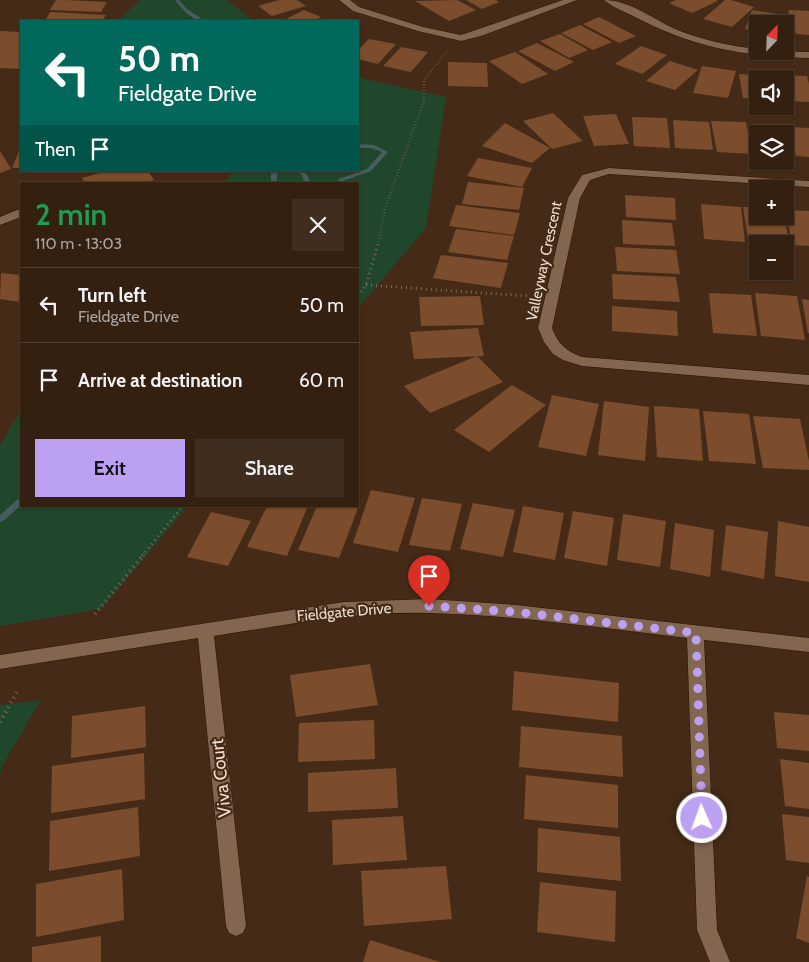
<!DOCTYPE html>
<html lang="en">
<head>
<meta charset="utf-8">
<style>
  body { margin:0; font-family:Cabin,sans-serif; background:#3f2d1f; color:#f1f3f6; height:100vh; display:flex; flex-direction:column; font-size:19px; white-space:nowrap }
  * { box-sizing:border-box; margin:0 }
  p { font-size:16px; color:#a9a39f }
  .icon { flex:none; width:28px; height:28px; fill:none; stroke:currentColor; stroke-width:2; stroke-linecap:round; stroke-linejoin:round }
  .map { position:relative; flex:1; overflow:hidden }
  .sheet { position:absolute; left:20px; top:182px; width:339px; height:325px; display:flex; flex-direction:column; background:#342011; border-radius:0px; box-shadow:0 1px 4px #0004,0 0 0 1px #4e3e31 }
  .sheet>* { flex:none }
  .hud { position:absolute; left:20px; top:20px; width:339px; height:152px; border-radius:0px; box-shadow:0 1px 4px #0004,0 0 0 1px #4e3e31; background:#00695c; color:#fff; overflow:hidden }
  .needle { width:32px; rotate:23deg }
  .buttons { position:absolute; left:749px; top:15px; display:grid; gap:10px }
  .buttons a { display:grid; place-items:center; width:45px; height:45px; border-radius:0px; background:#342011; box-shadow:0 1px 4px #0004,0 0 0 1px #4e3e31; font-size:25px }
  .pin { position:absolute; display:grid; place-items:center; width:42px; height:42px; color:#fff; margin:-51px -21px; border-radius:50% 50% 50% 0; rotate:-45deg; box-shadow:0 0 5px #0007 }
  .pin .icon { rotate:45deg }
  .me { position:absolute; width:55px; margin:-28px; rotate:358deg; stroke-linejoin:round; filter:drop-shadow(0 0 4px #0008) }
  .turn { display:flex; align-items:center; gap:18px; height:105px; padding:0 15px; font-size:22px }
  .turn .icon { width:65px; height:65px; stroke-width:2.5 }
  .turn b { display:block; font-size:35px; line-height:42px }
  .then { display:flex; align-items:center; height:48px; padding:0 15px; background:#0003; gap:10px; font-size:19px }
  .round { display:grid; place-items:center; flex:none; width:52px; height:52px; border-radius:0px; background:#3f2d1f }
  .headline { display:flex; align-items:center; justify-content:space-between; height:85px; padding:0 15px }
  h1 { font-size:30px; font-weight:600; line-height:38px; color:#1e9e55 }
  .primary-button { display:flex; gap:10px; margin-top:auto; padding:10px 15px }
  .primary-button a { flex:1; height:58px; border-radius:0px; background:#bca0f2; color:#111; font-size:20px; font-weight:600; line-height:58px; text-align:center }
  .primary-button a+a { background:#3f2d1f; color:#f1f3f6 }
  ul { padding:0; list-style:none }
  li { display:flex; align-items:center; gap:15px; height:75px; padding:0 15px; border-top:1px solid #4e3e31 }
  li div { flex:1 }
  li b { display:block; font-size:19px }
  li em { font-style:normal }
  .map>svg:first-child { display:block }
  .green { fill:#20462b }
  .lines { fill:none; stroke-linecap:round; stroke-linejoin:round }
  .stream { fill:#475d5f; fill-rule:evenodd }
  .building { fill:#7b4d2c }
  .street-casing { stroke:#2a1301; stroke-width:1 }
  .path-far2 { stroke:#806a58; stroke-width:2.5; stroke-dasharray:0.5 2.5; stroke-linecap:butt }
  .path-far1 { stroke:#806a58; stroke-width:3; stroke-dasharray:1 4; stroke-linecap:butt }
  .path { stroke:#806a58; stroke-width:4; stroke-dasharray:1 4.5; stroke-linecap:butt }
  .street { fill:#83664f; fill-rule:evenodd }
  .route { stroke:#bca0f2; stroke-width:9; stroke-dasharray:0 16.2 }
  .labels { text-anchor:middle; dominant-baseline:central; stroke-width:4.5; stroke-linejoin:round; paint-order:stroke }
  .street-label { font-size:15px; fill:#edddd0; stroke:#452b17 }
  .near-street-label { font-size:18px; fill:#edddd0; stroke:#452b17 }
</style>
</head>
<body>
<div class="map">
<svg width="809" height="962" viewBox="0 0 809 962">
  <rect width="100%" height="100%" fill="#452b17"/>
  <!-- green -->
  <path class="green" d="M140,0h87l27,21h-137z
    M358,75l7,4 81,18 -20,131 -68,80v-124h-133l8,-13h125z
    M21,410v96h167l-87,103 -101,17v-181z
    M41,700l-39,66 -2,9v-70z"/>
  <g class="lines">
    <!-- stream -->
    <path class="stream" d="M175,0h4l8,9 18,12c-12,1 -23,-12 -30,-21z
      M358,144l16,1 14,7 -17,19 -28,10 -1,3h-6l3,-5 28,-10 15,-17 -11,-4h-13z
      M271,171h6v13h-6z
      M295,171c12,0 12,3 16,13h-6l-3,-9z
      M21,498v7l-18,16 -3,1v-7l18,-16z"/>
  </g>
  <!-- building -->
  <path class="building" d="M56,0h9l42,2 -6,10 -51,-2z
    M279,0h18l9,6 -34,10 -14,-10z
    M457,0l19,10 -27,11 -34,-20z
    M466,0h30l3,2 -17,7z
    M676,0h40l2,1 -26,12 -23,-10z
    M725,0h6l23,7 -22,20 -29,-8z
    M304,10l17,7 -8,4 -29,-1z
    M752,10l31,5 -3,9h-22v7l-13,-2z
    M788,10l21,1v24l-13,-1z
    M50,12l56,3 -4,6h-57z
    M599,17l37,19 -17,7 -36,-19z
    M580,25l32,17 -19,8 -32,-17z
    M0,31l21,1v37l-21,-1z
    M560,34l28,16 -19,8 -29,-17z
    M369,39l27,5 -18,20 -20,-5v-9z
    M537,43l37,19 -19,9 -37,-20z
    M641,46l26,9 -25,19 -27,-10z
    M401,47l27,5 -17,20 -28,-6z
    M515,52l33,22 -26,10 -33,-23z
    M670,61l28,9 -23,20 -29,-9z
    M448,62l39,1 1,24 -40,-1z
    M702,66l34,5 -8,27 -35,-5z
    M739,74l33,2 1,3h-15v20l-15,-1z
    M777,75l30,1 2,8v18l-24,-1v-22h-7z
    M553,113l30,28 -31,8 -29,-28z
    M616,114l13,30 -35,2 -11,-30z
    M632,117l35,1 3,30 -36,-2z
    M673,120l36,2 4,28 -38,-2z
    M711,121l35,1 6,32 -35,-2z
    M505,123l45,25 -18,15 -50,-17z
    M749,124l37,2 6,30 -7,-1v-21h-27v20h-3z
    M789,127l20,1v29l-13,-1z
    M21,146v22h-9z
    M0,151l10,16 1,2 -11,4z
    M478,158l54,10 -10,19 -55,-11z
    M107,171h41l6,9 -15,4h-54l-3,-6z
    M468,182l56,6 -5,22 -57,-6z
    M625,195l50,3 1,22 -50,-3z
    M701,204l40,3 4,35 -41,-3z
    M456,205l64,8 -6,22 -65,-9z
    M743,207h15v9h26l6,31h-5v-3l-36,1z
    M786,210l23,1v35l-17,-1z
    M622,220l50,3 3,23 -52,-2z
    M456,229l58,7 -7,24 -59,-8z
    M615,247l61,3 4,24 -63,-3z
    M441,255l67,8 -7,25 -68,-10z
    M1,273l20,2v27l-21,-3z
    M612,274l64,3 4,25 -67,-3z
    M709,293l42,2 6,41 -44,-3z
    M755,293l42,3 8,44 -44,-4z
    M480,296l4,29 -63,1 -2,-29z
    M802,299l7,1v33h-1z
    M612,306l65,5 1,25 -66,-5z
    M478,328l6,28 -70,3 -4,-27z
    M477,356l26,26 -73,31 -26,-27z
    M512,385l34,20 -57,47 -35,-22z
    M552,395l47,9 -13,52 -48,-9z
    M604,401l45,6 -4,54 -47,-6z
    M654,406l45,3 4,52 -46,-4z
    M703,411l46,3 7,50 -47,-3z
    M753,416l47,3 9,42v9l-46,-2z
    M371,490l44,8 -17,54 -45,-9z
    M422,498l40,6 -12,47 -41,-6z
    M473,503l42,7 -12,47 -43,-8z
    M267,506h41l-21,50 -40,-9z
    M317,506h32l9,2 -19,50 -41,-8z
    M523,506l41,7 -9,47 -42,-8z
    M573,511l41,7 -7,48 -43,-8z
    M211,512l40,9 -23,45 -41,-9z
    M623,514l43,7 -6,46 -43,-7z
    M778,521l31,6v55l-34,-6z
    M675,523l39,7 -4,47 -40,-8z
    M726,525l42,7 -4,47 -43,-9z
    M370,664l8,41 -82,12 -6,-42z
    M514,671l105,12 -1,39 -106,-12z
    M145,706l1,41 -75,11 1,-42z
    M774,712l35,3v36l-32,-3z
    M374,720l1,39 -77,3 1,-39z
    M521,726l101,10 1,41 -104,-10z
    M144,753l1,46 -94,14 1,-47z
    M780,759l29,4v46l-24,-3z
    M396,768l2,40 -90,4v-39z
    M526,775l92,10v43l-94,-9z
    M138,807l2,49 -91,15 1,-50z
    M782,814l27,3v46l-23,-3z
    M403,816l4,44 -74,5 -1,-45z
    M538,828l82,9 1,44 -84,-9z
    M446,866l6,53 -88,7 -3,-55z
    M122,869l2,51 -88,17v-53z
    M807,876l2,1v66l-13,-5z
    M540,882l76,9 -1,51 -78,-10z
    M101,936v26h-69v-15z
    M370,940l70,22h-77z"/>
  <g class="lines">
    <defs>
      <path id="street" d="M339,0h11l9,7 64,20 38,8 102,-35h14l-96,36 -20,5 -43,-10 -65,-20z
        M604,0c25,0 49,19 71,29 27,11 54,17 83,20v2l51,1v6c-67,-2 -114,-10 -174,-41 -10,-5 -23,-10 -31,-17z
        M609,168l200,13v6l-200,-13 -19,6 -10,18 -28,130c6,16 14,23 30,29l227,18v10l-227,-19 -19,-6 -10,-6 -9,-12 -6,-14 30,-130 14,-23z
        M17,210l4,1v6l-21,8v-8z
        M429,599l87,6 293,33v14l-105,-12 13,290 13,32h-20l-13,-32 -10,-292c-85,-10 -172,-23 -258,-25 -72,-2 -143,12 -215,23l32,290 -3,7 -7,3 -7,-3 -3,-7 -28,-288 -198,31v-14l344,-53z"/>
    </defs>
    <!-- street casing -->
    <use href="#street" class="street-casing"/>
    <!-- path-far2 -->
    <path class="path-far2" d="M379,242l6,-34 39,-107v-21l24,-30"/>
    <!-- path-far1 -->
    <path class="path-far1" d="M366,285l162,11
      M358,296l8,-11 13,-44
      M142,556l41,-50"/>
    <!-- path -->
    <path class="path" d="M95,614l49,-60
      M0,722l17,-30"/>
    <!-- street -->
    <use href="#street" class="street"/>
  </g>
  <g class="lines">
    <!-- route -->
    <path class="route" d="M429,606l87,6 180,21 6,185"/>
  </g>
  <g class="labels">
    <!-- street labels -->
    <g class="street-label">
      <text transform="translate(544 261) rotate(-78)">Valleyway Crescent</text>
      <text transform="translate(344 612) rotate(-5)">Fieldgate Drive</text>
    </g>
    <!-- near-street labels -->
    <g class="near-street-label">
      <text transform="translate(221 778) rotate(-96)">Viva Court</text>
    </g>
  </g>
</svg>
<div class="buttons">
<a><svg class="needle" viewBox="-14 -14 28 28"><path d="M0-13l5 13h-10z" fill="#e53935"/><path d="M0 13l5-13h-10z" fill="#a9a39f"/></svg></a>
<a><svg class="icon" aria-label="sound" viewBox="0 0 24 24"><path d="M4 9h4l5-4v14l-5-4H4zM17 9q2 3 0 6"/></svg></a>
<a><svg class="icon" aria-label="layers" viewBox="0 0 24 24"><path d="M12 4l9 5-9 5-9-5zM3 14l9 5 9-5"/></svg></a>
<a>+</a>
<a>−</a>
</div>
<div class="pin" style="left:429px;top:606px;background:#d93025"><svg class="icon" aria-label="arrive" viewBox="0 0 24 24"><path d="M6 21V4h12l-3 4 3 4H6"/></svg></div>
<svg class="me" style="left:702px;top:818px" viewBox="-20 -20 40 40"><circle r="17" fill="#bca0f2" stroke="#fff" stroke-width="3"/><path d="M0-11L8 9 0 5-8 9z" fill="#fff"/></svg>
<div class="hud">
<div class="turn"><svg class="icon" aria-label="left" viewBox="0 0 24 24"><path d="M17 20v-9H6M10 6l-5 5 5 5"/></svg><div><b>50 m</b>Fieldgate Drive</div></div>
<div class="then">Then<svg class="icon" aria-label="arrive" viewBox="0 0 24 24"><path d="M6 21V4h12l-3 4 3 4H6"/></svg></div>
</div>
<section class="sheet">
<div class="headline"><div><h1>2 min</h1><p>110 m · 13:03</p></div><a class="round"><svg class="icon" aria-label="close" viewBox="0 0 24 24"><path d="M6 6l12 12M18 6L6 18"/></svg></a></div>
<ul>
<li><svg class="icon" aria-label="left" viewBox="0 0 24 24"><path d="M17 20v-9H6M10 6l-5 5 5 5"/></svg><div><b>Turn left</b><p>Fieldgate Drive</p></div><em>50 m</em></li>
<li><svg class="icon" aria-label="arrive" viewBox="0 0 24 24"><path d="M6 21V4h12l-3 4 3 4H6"/></svg><div><b>Arrive at destination</b></div><em>60 m</em></li>
</ul>
<div class="primary-button"><a>Exit</a><a>Share</a></div>
</section>
</div>
</body>
</html>
